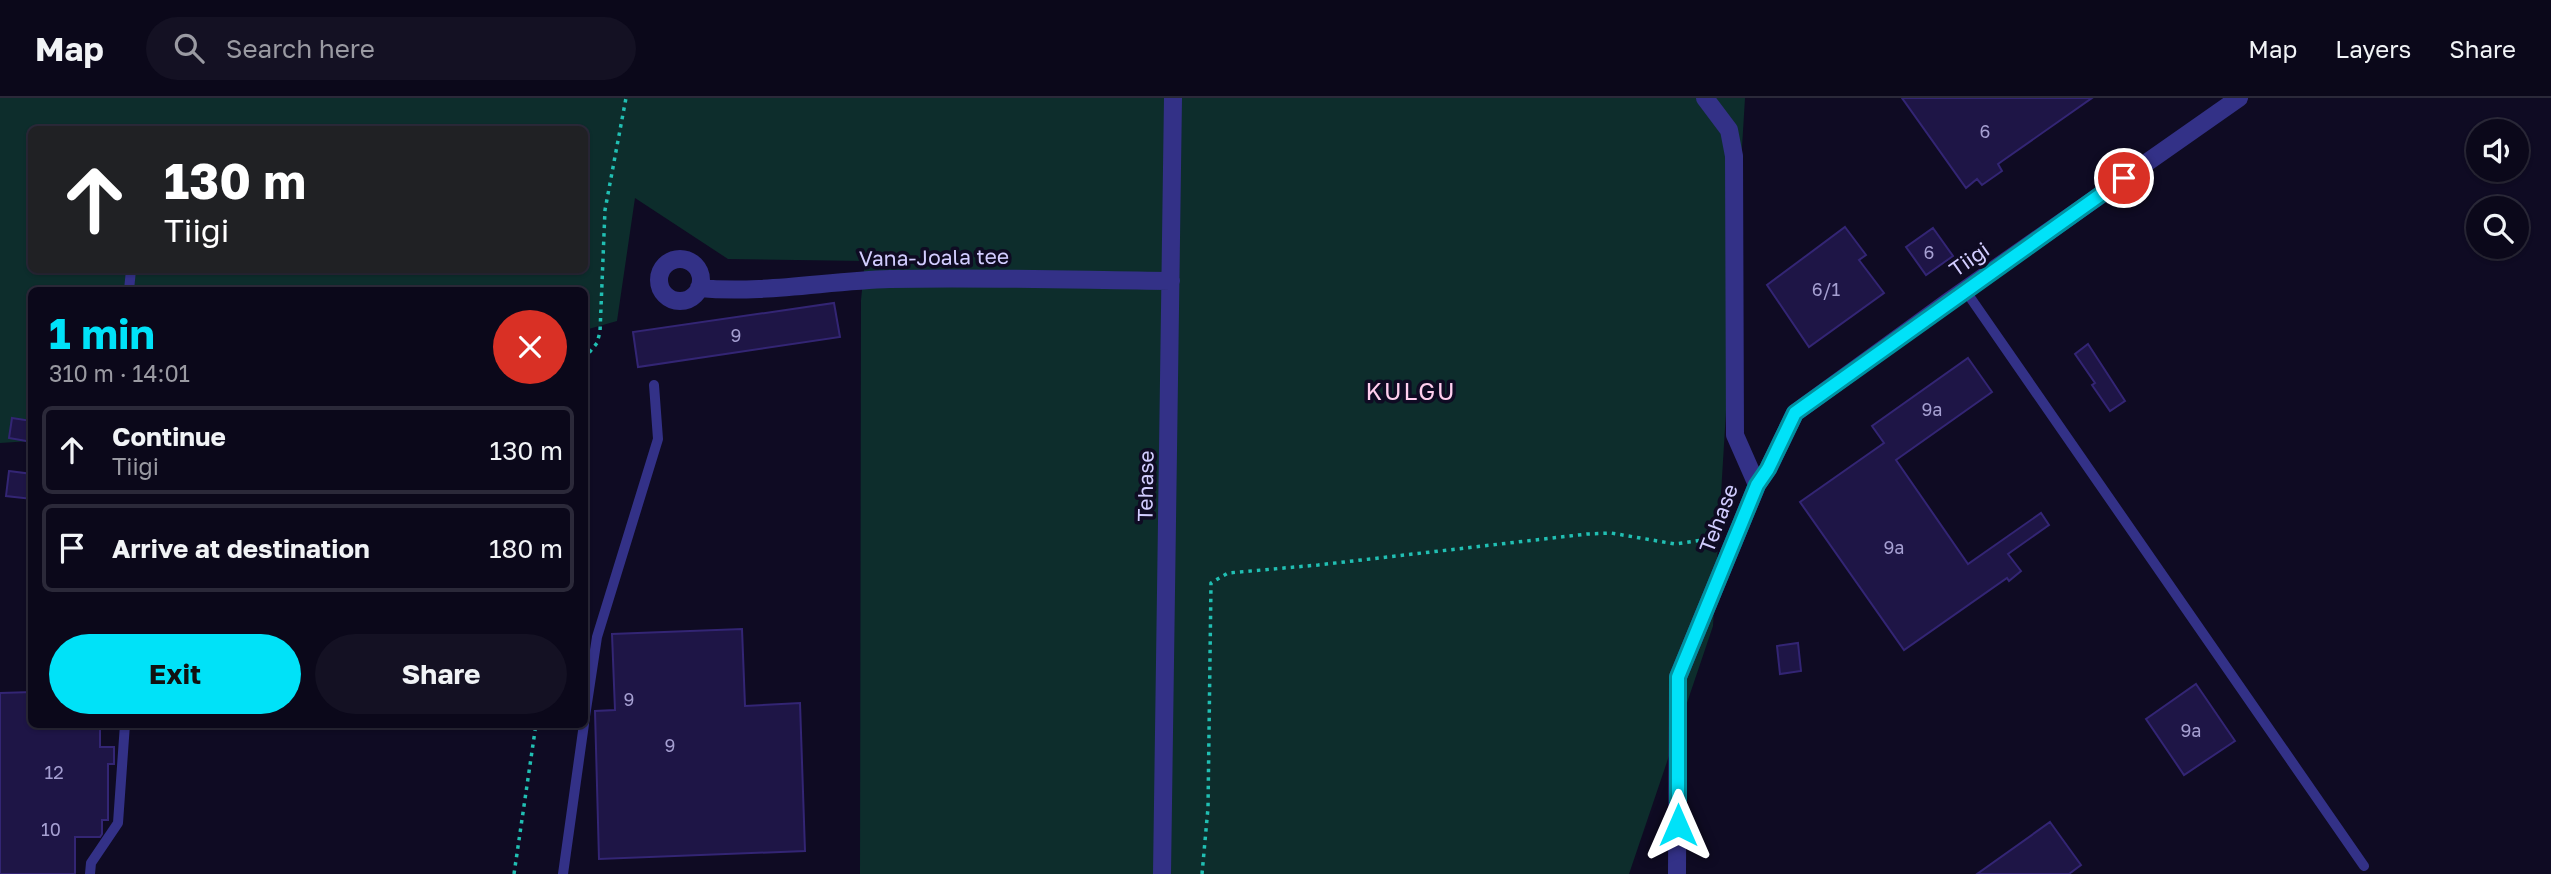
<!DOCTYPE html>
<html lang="en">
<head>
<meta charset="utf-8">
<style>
  body { margin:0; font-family:"Golos Text",sans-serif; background:#141123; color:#f1f3f6; height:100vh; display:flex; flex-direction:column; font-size:26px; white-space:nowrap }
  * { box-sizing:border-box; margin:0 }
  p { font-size:23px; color:#9a9aa2 }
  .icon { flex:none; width:38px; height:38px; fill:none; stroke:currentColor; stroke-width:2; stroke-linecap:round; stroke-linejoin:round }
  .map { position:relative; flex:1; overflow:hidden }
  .drawer { position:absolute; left:28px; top:189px; width:560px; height:441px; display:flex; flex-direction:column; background:#0b081a; border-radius:10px; box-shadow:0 2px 5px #0004,0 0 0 2px #2b2939 }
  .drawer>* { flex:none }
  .guide { position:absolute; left:28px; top:28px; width:560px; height:147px; border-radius:10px; box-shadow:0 2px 5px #0004,0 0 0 2px #2b2939; background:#202124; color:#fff; overflow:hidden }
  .buttons { position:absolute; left:2466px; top:21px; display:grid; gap:14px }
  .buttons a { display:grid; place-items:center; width:63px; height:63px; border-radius:50%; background:#0b081a; box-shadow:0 2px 5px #0004,0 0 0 2px #2b2939; font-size:35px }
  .pin { position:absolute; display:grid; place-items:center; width:60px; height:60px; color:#fff; margin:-30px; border:4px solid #fff; border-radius:50%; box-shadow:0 2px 7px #0007 }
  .me { position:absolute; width:77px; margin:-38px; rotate:0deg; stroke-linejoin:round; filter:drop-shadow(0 0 5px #0008) }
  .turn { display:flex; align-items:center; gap:24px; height:147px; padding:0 21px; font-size:32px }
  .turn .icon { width:91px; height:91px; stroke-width:2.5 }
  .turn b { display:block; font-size:49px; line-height:60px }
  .round { display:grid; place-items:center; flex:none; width:74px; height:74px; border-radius:37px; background:#141123 }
  .overview { display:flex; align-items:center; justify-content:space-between; height:119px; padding:0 21px }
  h1 { font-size:42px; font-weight:700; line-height:52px; color:#00e2f8 }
  .button { display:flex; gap:14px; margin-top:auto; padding:14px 21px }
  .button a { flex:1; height:80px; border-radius:42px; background:#00e2f8; color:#111; font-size:28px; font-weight:700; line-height:80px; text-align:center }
  .button a+a { background:#141123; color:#f1f3f6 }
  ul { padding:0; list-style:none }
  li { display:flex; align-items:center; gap:21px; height:88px; margin:0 14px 10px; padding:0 7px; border:4px solid #2b2939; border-radius:10px }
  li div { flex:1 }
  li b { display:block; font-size:26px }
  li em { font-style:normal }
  header { display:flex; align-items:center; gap:42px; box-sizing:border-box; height:98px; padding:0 35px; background:#0b081a; border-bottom:2px solid #2b2939 }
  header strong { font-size:33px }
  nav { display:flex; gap:38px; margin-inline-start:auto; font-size:24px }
  .search { width:490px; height:63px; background:#141123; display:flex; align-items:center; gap:18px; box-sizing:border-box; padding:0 24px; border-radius:38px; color:#9a9aa2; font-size:26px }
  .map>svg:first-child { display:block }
  .green { fill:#0d2d2c; fill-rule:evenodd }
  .building { fill:#1e1546; stroke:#332574; stroke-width:2 }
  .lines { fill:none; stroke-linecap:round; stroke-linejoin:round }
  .path { stroke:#21bfb3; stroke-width:3.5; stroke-dasharray:3.5 5; stroke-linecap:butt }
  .lane { stroke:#333187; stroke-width:10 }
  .street { stroke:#333187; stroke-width:18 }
  .route-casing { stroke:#0093a1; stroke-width:18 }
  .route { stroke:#00e2f8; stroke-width:12 }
  .labels { text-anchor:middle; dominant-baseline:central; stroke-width:7; stroke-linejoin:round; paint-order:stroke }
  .number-label { font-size:18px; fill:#a59fd1 }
  .street-label { font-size:21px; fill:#d2cdff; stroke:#0f0b23 }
  .quarter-label { font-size:24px; letter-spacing:2px; fill:#ffcfee; stroke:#0f0b23 }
</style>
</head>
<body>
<header>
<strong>Map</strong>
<div class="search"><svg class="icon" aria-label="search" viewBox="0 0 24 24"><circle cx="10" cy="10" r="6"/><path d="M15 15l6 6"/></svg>Search here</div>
<nav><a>Map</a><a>Layers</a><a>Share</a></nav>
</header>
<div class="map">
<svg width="2551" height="776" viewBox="0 0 2551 776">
  <rect width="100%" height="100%" fill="#0f0b23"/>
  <!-- green -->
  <path class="green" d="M0,0h1745l-32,528 -84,248h-769l1,-574 4,-39 -137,-2 -93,-61 -18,123 -32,9 -1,-40h-552l-1,151 -31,2zM32,32h552v140h-552z"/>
  <!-- building -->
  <path class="building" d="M1902,0h190l-94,66 4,7 -20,14 -5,-6 -11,9z
    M1845,129l21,28 -7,5 25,33 -75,54 -42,-62z
    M1933,130l20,28 -27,19 -20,-28z
    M834,205l6,34 -202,30 -5,-35z
    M2088,246l37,57 -15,10 -18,-26 3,-2 -20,-29z
    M1968,260l24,34 -96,68 72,104 73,-51 8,12 -41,29 13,17 -12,10 -2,-3 -103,72 -104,-148 84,-59 -12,-17z
    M12,320l20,3v21l-23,-4z
    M9,373l23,3v25l-26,-3z
    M742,531l3,77 55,-3 5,148 -206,8 -4,-148 20,-1 -3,-76z
    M1798,545l3,28 -21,3 -3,-28z
    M2196,586l39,57 -51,34 -38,-56z
    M32,594v32h68v23h14v17h-6v56h-6v14l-2,3h-25v37h-75v-181z
    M2050,724l31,43 -12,9h-92z"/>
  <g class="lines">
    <!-- path -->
    <path class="path" d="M584,261l13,-16 3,-11 5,-122 21,-112
      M514,776l22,-150
      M1202,776l6,-66 3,-225 17,-10 90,-8 269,-31 24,-1 64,11 41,-6"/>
    <!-- lane -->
    <path class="lane" d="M129,192l2,-20
      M1965,192l399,576
      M584,625l13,-86 61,-198 -4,-54
      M90,776l1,-11 27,-40 7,-99
      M563,776l21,-150"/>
    <!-- street -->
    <path class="street" d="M659 182a21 21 0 1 1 42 0a21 21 0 1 1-42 0Z
      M699,190c63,6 127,-7 191,-9 93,-2 187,1 281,2
      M1757,387l11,-16 27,-56 154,-112 290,-203
      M1162,776l11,-776
      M1677,776l1,-197 79,-192 -22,-50 -1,-279 -5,-26 -24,-32"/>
  </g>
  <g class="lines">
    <defs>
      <path id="route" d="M1678,727v-148l79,-192 11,-16 27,-56 329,-235"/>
    </defs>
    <!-- route casing -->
    <use href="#route" class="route-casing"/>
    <!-- route -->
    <use href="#route" class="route"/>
  </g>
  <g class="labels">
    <!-- number labels -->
    <g class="number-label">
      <text x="1985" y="33">6</text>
      <text x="1929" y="154">6</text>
      <text x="1826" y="191">6/1</text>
      <text x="736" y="237">9</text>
      <text x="1932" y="311">9a</text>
      <text x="1894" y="449">9a</text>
      <text x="629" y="601">9</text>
      <text x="2191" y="632">9a</text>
      <text x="670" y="647">9</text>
      <text x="54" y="674">12</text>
      <text x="51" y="731">10</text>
    </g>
    <!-- street labels -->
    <g class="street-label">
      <text transform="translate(934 159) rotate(-1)">Vana-Joala tee</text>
      <text transform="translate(1969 161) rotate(-35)">Tiigi</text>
      <text transform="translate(1145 388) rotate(-89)">Tehase</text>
      <text transform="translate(1718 420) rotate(-69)">Tehase</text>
    </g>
    <!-- quarter labels -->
    <g class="quarter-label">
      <text x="1411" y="292">KULGU</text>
    </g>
  </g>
</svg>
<div class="buttons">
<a><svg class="icon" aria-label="sound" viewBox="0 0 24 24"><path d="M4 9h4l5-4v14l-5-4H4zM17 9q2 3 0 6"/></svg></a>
<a><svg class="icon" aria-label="search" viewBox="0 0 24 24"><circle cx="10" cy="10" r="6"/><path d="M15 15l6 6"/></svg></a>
</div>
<div class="pin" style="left:2124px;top:80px;background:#d93025"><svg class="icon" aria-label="arrive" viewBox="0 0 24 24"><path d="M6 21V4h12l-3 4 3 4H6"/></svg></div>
<svg class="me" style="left:1678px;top:727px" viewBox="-20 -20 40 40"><path d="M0-17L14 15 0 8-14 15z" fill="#00e2f8" stroke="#fff" stroke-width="4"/></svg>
<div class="guide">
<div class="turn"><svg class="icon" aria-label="ahead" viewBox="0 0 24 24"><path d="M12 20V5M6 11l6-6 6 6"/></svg><div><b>130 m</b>Tiigi</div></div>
</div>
<section class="drawer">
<div class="overview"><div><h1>1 min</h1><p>310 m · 14:01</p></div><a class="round" style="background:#d93025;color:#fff"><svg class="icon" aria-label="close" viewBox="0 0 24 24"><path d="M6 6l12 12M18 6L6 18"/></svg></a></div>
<ul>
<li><svg class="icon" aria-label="ahead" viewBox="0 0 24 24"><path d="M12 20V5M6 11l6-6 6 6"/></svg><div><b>Continue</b><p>Tiigi</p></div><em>130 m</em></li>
<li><svg class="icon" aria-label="arrive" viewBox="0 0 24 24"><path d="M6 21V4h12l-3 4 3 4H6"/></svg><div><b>Arrive at destination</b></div><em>180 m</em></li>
</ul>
<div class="button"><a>Exit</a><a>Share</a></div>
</section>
</div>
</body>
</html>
